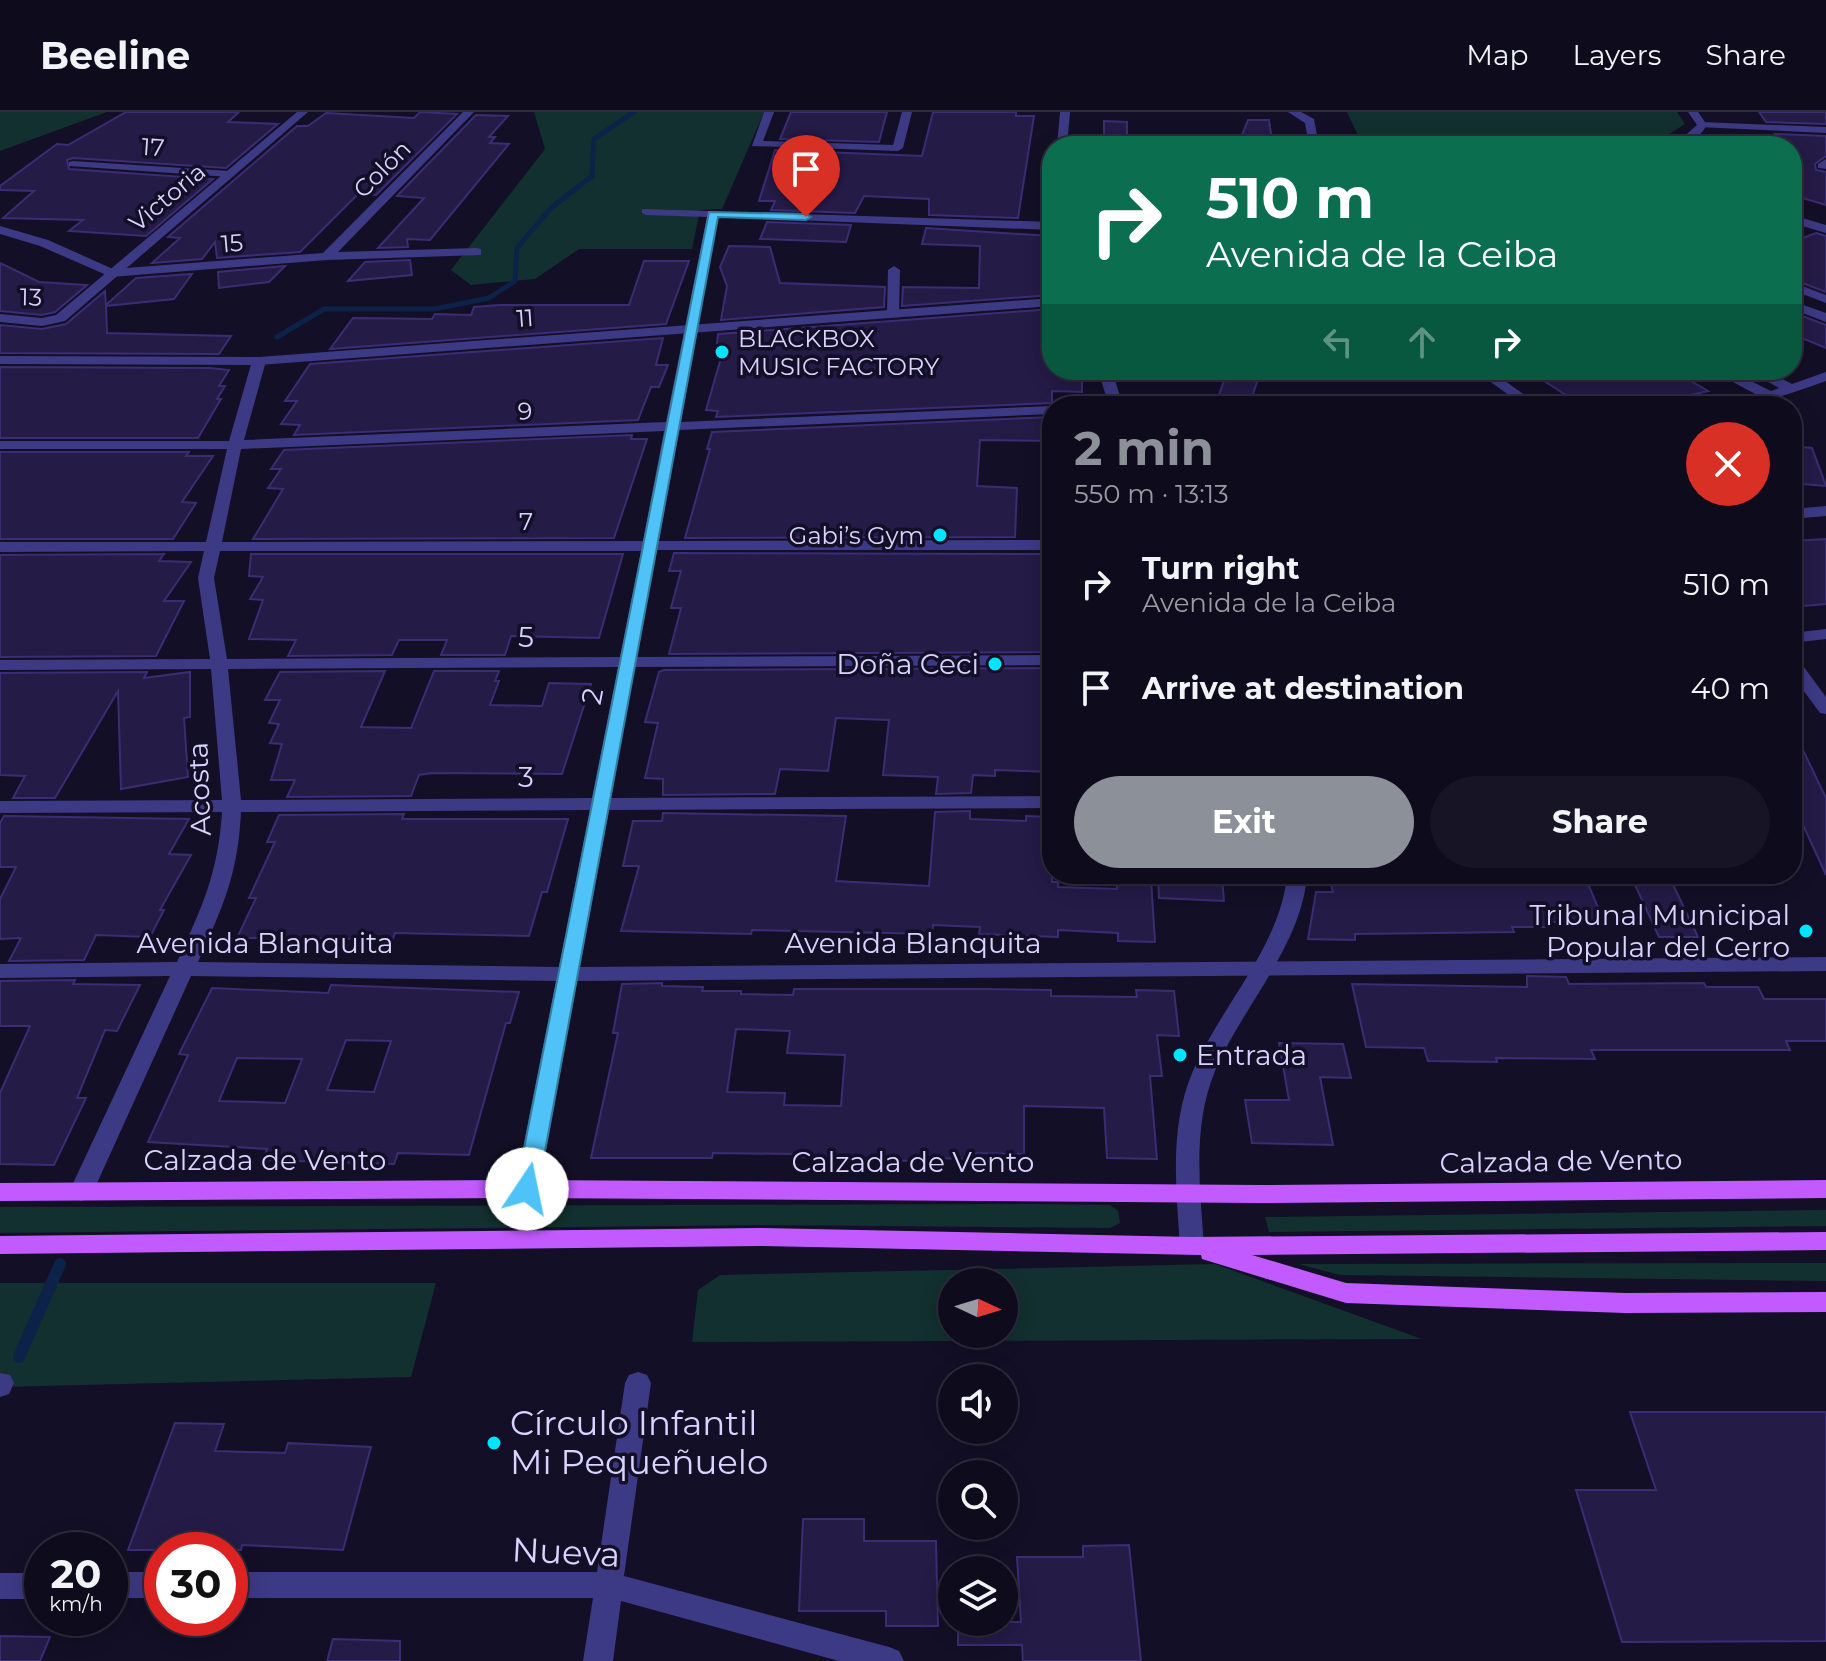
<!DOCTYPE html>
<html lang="en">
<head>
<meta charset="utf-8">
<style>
  body { margin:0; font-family:Montserrat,sans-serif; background:#171425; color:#f1f3f6; height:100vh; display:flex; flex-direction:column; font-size:30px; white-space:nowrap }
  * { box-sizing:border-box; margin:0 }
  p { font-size:26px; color:#9b9ba3 }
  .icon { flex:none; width:44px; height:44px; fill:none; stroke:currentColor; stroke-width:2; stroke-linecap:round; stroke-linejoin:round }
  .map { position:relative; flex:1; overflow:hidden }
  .details { position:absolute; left:1042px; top:284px; width:760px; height:488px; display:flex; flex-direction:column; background:#0e0b1c; border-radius:32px; box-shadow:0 4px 20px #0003,0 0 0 2px #2e2b3b }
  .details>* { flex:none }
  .banner { position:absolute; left:1042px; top:24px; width:760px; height:244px; border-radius:32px; box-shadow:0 4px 20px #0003,0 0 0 2px #2e2b3b; background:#0b6e4f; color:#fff; overflow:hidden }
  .needle { width:52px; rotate:94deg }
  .fabs { position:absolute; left:938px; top:1156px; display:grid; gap:16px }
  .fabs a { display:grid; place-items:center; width:80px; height:80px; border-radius:50%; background:#0e0b1c; box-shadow:0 4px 20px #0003,0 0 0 2px #2e2b3b; font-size:40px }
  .speed { position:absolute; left:24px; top:1420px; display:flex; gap:16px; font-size:40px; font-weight:700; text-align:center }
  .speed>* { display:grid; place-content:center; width:104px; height:104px; border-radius:50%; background:#0e0b1c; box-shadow:0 4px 20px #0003,0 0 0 2px #2e2b3b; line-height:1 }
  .speed small { font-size:20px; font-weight:400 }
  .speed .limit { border:12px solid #d22; background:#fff; color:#111 }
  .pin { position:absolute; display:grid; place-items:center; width:68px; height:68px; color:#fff; margin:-82px -34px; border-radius:50% 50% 50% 0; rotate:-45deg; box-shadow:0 0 8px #0007 }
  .pin .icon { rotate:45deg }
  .me { position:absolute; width:88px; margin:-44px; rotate:11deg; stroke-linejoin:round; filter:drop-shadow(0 0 6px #0008) }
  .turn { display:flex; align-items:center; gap:28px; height:168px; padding:0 32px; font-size:36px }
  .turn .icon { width:104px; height:104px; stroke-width:2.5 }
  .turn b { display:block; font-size:56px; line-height:68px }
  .lanes { display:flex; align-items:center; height:76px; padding:0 32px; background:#0003; justify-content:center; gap:40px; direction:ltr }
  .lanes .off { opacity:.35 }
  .round { display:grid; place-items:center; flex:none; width:84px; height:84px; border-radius:42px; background:#171425 }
  .headline { display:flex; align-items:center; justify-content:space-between; height:136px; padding:0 32px }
  h1 { font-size:48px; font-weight:700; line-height:60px; color:#8c9099 }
  .button { display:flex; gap:16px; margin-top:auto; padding:16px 32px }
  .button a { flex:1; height:92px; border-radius:48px; background:#8c9099; color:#fff; font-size:32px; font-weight:700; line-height:92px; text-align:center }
  .button a+a { background:#171425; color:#f1f3f6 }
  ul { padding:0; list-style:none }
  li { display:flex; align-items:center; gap:24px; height:104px; padding:0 32px }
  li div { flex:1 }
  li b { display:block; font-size:30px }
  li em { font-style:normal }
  header { display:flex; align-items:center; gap:48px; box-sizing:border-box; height:112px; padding:0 40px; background:#0e0b1c; border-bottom:2px solid #2e2b3b }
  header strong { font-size:38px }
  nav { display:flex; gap:44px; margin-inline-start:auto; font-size:28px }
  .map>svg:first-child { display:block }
  .green { fill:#12302f; fill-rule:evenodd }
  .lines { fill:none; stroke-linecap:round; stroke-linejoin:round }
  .stream-far1 { stroke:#0c2248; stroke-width:5 }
  .stream { stroke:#0c2248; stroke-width:12 }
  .building { fill:#241b47; stroke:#3b2d73; stroke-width:2; fill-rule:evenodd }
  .minor { fill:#3d3a85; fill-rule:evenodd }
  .tertiary { fill:#3d3a85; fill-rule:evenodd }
  .primary { fill:#c25bff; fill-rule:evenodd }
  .route { fill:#4fc3f7; stroke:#337fa1; stroke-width:2 }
  .poi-dot { fill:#00e5ff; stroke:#130f26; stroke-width:3 }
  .labels { text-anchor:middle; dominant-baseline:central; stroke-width:7; stroke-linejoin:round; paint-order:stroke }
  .far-street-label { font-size:24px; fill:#d9d4ff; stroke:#130f26 }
  .far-poi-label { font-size:24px; fill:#d9d4ff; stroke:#130f26; text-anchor:start }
  .street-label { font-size:28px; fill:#d9d4ff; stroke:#130f26 }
  .poi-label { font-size:28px; fill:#d9d4ff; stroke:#130f26; text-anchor:end }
  .near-poi-label { font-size:34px; fill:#d9d4ff; stroke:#130f26; text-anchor:start }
  .near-street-label { font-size:34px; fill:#d9d4ff; stroke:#130f26 }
</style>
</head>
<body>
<header>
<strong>Beeline</strong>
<nav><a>Map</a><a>Layers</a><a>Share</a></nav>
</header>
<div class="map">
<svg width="1826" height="1549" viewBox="0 0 1826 1549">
  <rect width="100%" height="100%" fill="#130f26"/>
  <!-- green -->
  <path class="green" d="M0,0h107l-107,39z
    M534,0h230l-42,97 -22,1 -8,39h-113l-44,30 -64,6 -20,-15 94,-121z
    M1347,0h330l8,12 -34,22h-288z
    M1040,1092l70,1 8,6 2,12 -10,5 -350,-3 -760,8v-26z
    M1826,1098v16l-557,6 -4,-15z
    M1826,1151v18l-486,-6 -42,-11z
    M1215,1152l207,75 -730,3 6,-52 22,-15zM952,1170h52v52h-52z
    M0,1171h436l-25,94 -411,10z"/>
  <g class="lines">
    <!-- stream-far1 -->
    <path class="stream-far1" d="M277,225l47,-28h110l55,-11 26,-17 2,-33 34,-40 41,-32 2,-37 40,-27"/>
    <!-- stream -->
    <path class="stream" d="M19,1245l41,-93"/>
  </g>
  <!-- building -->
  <path class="building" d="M126,0h113l-11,10 50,2 -52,44 -153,-10 -6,2 2,9 144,10 -67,57 -77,-5 14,-11 -80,-2 31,-27 -34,-1v-4l57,-42 11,1z
    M420,0l37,2 -81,81 -18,-1 -58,58 -83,6 -2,-16 -13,17 -50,4 28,-25 -12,-1 129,-111h11l18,-13 88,5z
    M791,0h96l-8,30 -99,-3z
    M933,0h83v4h18l-16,102 -89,-3v-16l-65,-3 -9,17 -84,-3 4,-9h-16l16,-51 147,6z
    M1759,0h67v12l-60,-2z
    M476,3l32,1 -19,21h6l-5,6 19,1 -79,96 -23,-1 1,8 -30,1 46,-50 -27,-2z
    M1248,8h21l2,14 -4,10 -28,-2z
    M1104,9l23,1v24h-23z
    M1775,22l51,2v20l-11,8 1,6 10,2v33l-34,-10v-49h-8z
    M767,110l84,3 -5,17 -86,-3z
    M926,116l124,8 2,59 -150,11 1,-19 76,1 1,-42 -58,-2z
    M1816,121l10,3v56l-34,-13v-37z
    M729,134l41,1 10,36 105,4 -1,20 -163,13 6,-34 -7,-19z
    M410,148l2,15 -64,6 17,-19z
    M644,149h45l-23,63 -336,25 23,-31 79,1 3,-5 36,1 3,-8 26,-2h129z
    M0,151l39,19 48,3 -32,27 -13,3 -42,-4z
    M285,154l-16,16 -50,6 -1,-16z
    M192,162l-18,25 -68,7 1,27 124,3 -12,18 -219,-1v-28l42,4 24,-5 39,-33 1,14 30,-27z
    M1052,197v61h30v22l-30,-1v12l-336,14 2,-6 -12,-1 19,-66h-8l1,-10z
    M1792,200l34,13v23l-34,-14z
    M663,226l-7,27h12l-9,22h-8l-13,33 -344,15 6,-10 -19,-1 16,-23h-12l25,-37z
    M0,255l210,1 19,2 -10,16h6l-8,13h4l-23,39h-198z
    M1527,258h145l36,21 -66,15h-59z
    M1226,263l32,4 -9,27h-34z
    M1052,305v24l-72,-1 -3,46 40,2 -2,49 -330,1 25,-89h-3l5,-17z
    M632,323l-1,4h16l-33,99 -361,1 30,-50 -15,-1 13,-19h-10l13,-19z
    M1792,334l20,2 14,38 -34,-3z
    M0,340h189l-3,4h27l-31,46 14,1 -23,36h-173z
    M1826,427v65l-34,3v-66z
    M674,441l378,1v98l-383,2 12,-46h-10l10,-37h-12z
    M164,442l-5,7 32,1 -27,39h20l-28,55 -156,1v-102z
    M251,442h372l-24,84 -88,-2 -6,19h-64l6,-15h-48l-7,15 -104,1 8,-16 -47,-1 14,-39 -13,-1 13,-22 -14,-1z
    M1052,556v104l-57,-2v6l-22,-1 -2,18 -35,1 2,-17 -55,-2 6,-55 -53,-2 -8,53 -48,-2 -5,25 -112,1v-16l-18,-1 13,-55 -13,-1 14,-50 5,-2z
    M385,559l-24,56 50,1 23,-57h65l-4,10h4l-9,24 52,1 7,-23 42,1 -29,90 -130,-1 -13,2 -8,21 -124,1 8,-17h-24l11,-36 -12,-1 9,-19 -10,-1 11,-23h-15l15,-28z
    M147,560l-3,6 46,-6v45l-6,1 4,59 -67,12 -3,-98 -63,107h-42l12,-22 -25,-1v-102z
    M1792,615l34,71v77l-34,-74z
    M970,699v8l56,2v-5l26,1v65h6v5l59,2 -1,-11 35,1 4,63 -37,-1v-8l-60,-3v7l-79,-3 1,-7 -47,-2 -1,9 -180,-4 -1,4 -130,-3 18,-65h-16l10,-45h29l1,-8 183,3 -10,65 93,5 6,-74z
    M404,702l-2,5h166l-21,73h-5l-13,44 -134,-3 -2,6 -156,-1 19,-40h-7l26,-56h-8l12,-27z
    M4,704l185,3 -20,35 22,1 -31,55h4l-14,27 -54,-2 -12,25 -75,1 12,-23 -21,1v-40l16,-32h-16v-44z
    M1328,762l120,6 90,-1 -2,-5h48l20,48h-56l2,5h-38l2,5 -159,2v6l-47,-1 8,-47h17z
    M1630,762h38l30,63h-39z
    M1158,763l64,3 2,23 -65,-3z
    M1527,864l39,1 3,7 135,-1 2,4h52l6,12h62v42h-40l4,9h-199l4,9 -99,-1 1,4 -69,-1 -4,-13 -58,-1 -14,-63 175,3z
    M75,868l-2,4 67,1 -23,46 -12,-1 -28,68h9l-32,67 -54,-1v-71l30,-67h-30v-45z
    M662,871v3l41,1 -1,4h39v3l52,1 1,-6h191l66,1v6l86,1 -1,-7 38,1 5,45 -22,-1 5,41h-12l7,83 -50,-1 -3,-50 -80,-2v48l-54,-1v6l-40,-1v3l-93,-1v-2l-43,-1v-3l-81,-1 -1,5h-121l27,-125h-5l9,-49zM736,917l54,2 -3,22 58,2 -4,51 -57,-1 1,-12 -58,-1z
    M331,873l188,7 -9,31h-4l-37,132 -71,-2 -4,11 -131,-4 4,-11 -119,-7 40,-87 -9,-1 33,-66 116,5zM346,928l45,1 -17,51 -47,-2zM237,946l65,1 -17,44 -66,-2z
    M1279,931l64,1 8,34 -31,-1 13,68 -81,-2 -7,-43h44z
    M1630,1300h196v229l-204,1 -46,-152h80z
    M175,1311l49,1 -9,27 70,2 3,-10 83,4 -28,103 -101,-5 -1,5h-113z
    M803,1407h61v22h72l2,85h-52v-15h-87z
    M1129,1433l12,116h-118l-1,-16h-64v-23h63l-4,-65h66v-11z
    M0,1524l50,1 -10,24h-40z
    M333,1527l67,2v20h-73z"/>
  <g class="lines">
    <!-- minor -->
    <path class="minor" d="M463,0h11l-136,140 139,-4 4,1v6l-154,5 -216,17 -71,-31 -40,-12v-8l48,14 65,29 210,-16z
      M764,0h10l-11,29 130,4 9,-33h10l-9,36 -5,3 -146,-5z
      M1060,0h10l-3,34h-10z
      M1288,0h13l13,7 5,27h-10l-4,-23z
      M1702,10l124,5v6l-128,-6v-4z
      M1826,47v10l-8,-1v-4z
      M73,49l157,10 6,3 -6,3 -161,-11v-4z
      M642,97l410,13v8l-334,-13 -37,205 371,-16v8l-373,16 -20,111 393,-1v10h-395l-20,107 415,-2v10l-417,2 -24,131 441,-2v12l-443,2 -29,157 1246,-10v14l-1249,10 -38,208 -4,6 -8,3 -8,-3 -4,-6 41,-208 -365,-5 -98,216 -4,6 -8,3 -8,-3 -4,-6 101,-216 -170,2v-14l177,-2c25,-55 41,-88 45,-150l-222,1v-12l222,-1 -11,-131 -211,1v-10l210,-1 -12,-81 6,-27 -204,1v-10h206l21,-93h-227v-8h229l23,-80 7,-4 7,4 -22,79 422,-18 41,-205 -61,-2 -4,-2zM664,319l-21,110 -421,1 19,-93zM220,439h421l-21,106 -393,2 -13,-81zM618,555l-26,131 -351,2 -13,-131zM590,698l-31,157 -361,-5c25,-55 40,-88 43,-150z
      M1792,103l34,10v8l-34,-10z
      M894,154l6,4 -1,43 -6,4 -6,-4 1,-43z
      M1792,170l34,13v8l-34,-13z
      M1792,189l34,12v9l-34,-13z
      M1474,258h16l50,36h-16z
      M1711,258h18l42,21 8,-3 -32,-18h18l27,14 34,-12v9c-35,12 -67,25 -105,25l36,-11z
      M1826,394v10l-34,3v-10z
      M1826,517v10l-34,4v-10z
      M1792,546l6,1 28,38v17l-6,-1 -28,-38z
      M638,1260l9,3 4,8 -27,193 265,71 10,4 5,10h-65l-218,-60 -8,60h-30l10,-63h-363v-26h367l28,-189 4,-8z
      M110,1460h52v26h-52z
      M0,1461h42v26h-42z"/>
    <!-- tertiary -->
    <path class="tertiary" d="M297,0h11l-243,209 -23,5 -42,-4v-8l42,4 14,-3z
      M1688,0h10l9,13c-9,14 -17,21 -34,21l24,-21z
      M1052,186v8l-793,59 -259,-1v-8l259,1z
      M1098,258h14l11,36h-14z
      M1287,762h20c-4,70 -65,133 -92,197 -23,56 -15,117 -11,175l-3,7 -9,2 -9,-2 -3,-7c-4,-58 -11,-120 13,-175 27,-64 89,-127 94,-197z
      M0,1261l10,2 4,8 -5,11 -9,3z"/>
    <!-- primary -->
    <path class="primary" d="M527,1068l733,5 566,-5v18l-566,5 -733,-5 -527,3v-18z
      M761,1116l431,9 634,-5v18l-574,5 94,28 279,10 201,-1v20l-201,1 -279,-10 -144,-44 -1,-4 -440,-9 -761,8v-18z"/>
  </g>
  <!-- route -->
  <path class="route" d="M709,100l97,2 5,3 -5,3 -88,-3 -180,972 -4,5h-15l-3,-5z"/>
  <!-- markers -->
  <g class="poi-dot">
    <circle cx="722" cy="240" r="8"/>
    <circle cx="940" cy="423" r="8"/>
    <circle cx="995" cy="552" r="8"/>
    <circle cx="1806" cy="819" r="8"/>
    <circle cx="1180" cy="943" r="8"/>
    <circle cx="494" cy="1331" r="8"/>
  </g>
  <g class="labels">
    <!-- far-street labels -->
    <g class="far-street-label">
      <text transform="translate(153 35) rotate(4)">17</text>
      <text transform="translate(382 57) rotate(-45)">Colón</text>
      <text transform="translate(167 85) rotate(-40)">Victoria</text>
      <text transform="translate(232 131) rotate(-5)">15</text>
      <text transform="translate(31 185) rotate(1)">13</text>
      <text transform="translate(525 206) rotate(-4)">11</text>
      <text transform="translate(525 299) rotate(-2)">9</text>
      <text x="526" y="409">7</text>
    </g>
    <!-- far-poi labels -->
    <g class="far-poi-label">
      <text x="738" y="226">BLACKBOX<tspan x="738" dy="28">MUSIC FACTORY</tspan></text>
      <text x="924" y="423" text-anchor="end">Gabi’s Gym</text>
    </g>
    <!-- street labels -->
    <g class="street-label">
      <text x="526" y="525">5</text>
      <text transform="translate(592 584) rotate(-79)">2</text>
      <text x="526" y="665">3</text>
      <text transform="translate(199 677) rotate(-92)">Acosta</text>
      <text x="265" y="831">Avenida Blanquita</text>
      <text x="913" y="831">Avenida Blanquita</text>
      <text x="265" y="1048">Calzada de Vento</text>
      <text transform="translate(1561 1049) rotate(-1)">Calzada de Vento</text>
      <text x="913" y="1050">Calzada de Vento</text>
    </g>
    <!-- poi labels -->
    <g class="poi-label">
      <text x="979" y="552">Doña Ceci</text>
      <text x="1790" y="803">Tribunal Municipal<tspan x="1790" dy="32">Popular del Cerro</tspan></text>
      <text x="1196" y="943" text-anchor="start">Entrada</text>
    </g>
    <!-- near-poi labels -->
    <g class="near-poi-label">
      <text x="510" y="1311">Círculo Infantil<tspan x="510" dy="39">Mi Pequeñuelo</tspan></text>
    </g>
    <!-- near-street labels -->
    <g class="near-street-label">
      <text transform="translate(566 1440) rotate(3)">Nueva</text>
    </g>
  </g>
</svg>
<div class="fabs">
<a><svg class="needle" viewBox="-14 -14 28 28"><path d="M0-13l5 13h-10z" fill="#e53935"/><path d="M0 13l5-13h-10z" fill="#9b9ba3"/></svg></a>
<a><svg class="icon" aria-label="sound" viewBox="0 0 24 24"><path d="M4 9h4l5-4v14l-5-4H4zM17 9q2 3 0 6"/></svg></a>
<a><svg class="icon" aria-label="search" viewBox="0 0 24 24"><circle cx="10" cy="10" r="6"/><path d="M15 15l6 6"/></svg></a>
<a><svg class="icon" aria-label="layers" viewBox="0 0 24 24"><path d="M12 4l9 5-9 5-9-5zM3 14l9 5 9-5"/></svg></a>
</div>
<div class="speed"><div>20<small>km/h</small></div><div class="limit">30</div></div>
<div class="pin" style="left:806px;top:105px;background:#d93025"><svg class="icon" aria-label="arrive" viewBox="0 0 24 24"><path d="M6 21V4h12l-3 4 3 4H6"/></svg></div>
<svg class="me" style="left:527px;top:1077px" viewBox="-20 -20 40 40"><circle r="19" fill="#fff"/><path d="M0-13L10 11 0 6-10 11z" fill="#4fc3f7"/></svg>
<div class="banner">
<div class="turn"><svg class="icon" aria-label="right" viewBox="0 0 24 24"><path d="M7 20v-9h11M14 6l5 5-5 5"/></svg><div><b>510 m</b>Avenida de la Ceiba</div></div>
<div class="lanes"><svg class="icon off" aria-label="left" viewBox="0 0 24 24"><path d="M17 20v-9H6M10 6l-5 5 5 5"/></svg><svg class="icon off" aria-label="ahead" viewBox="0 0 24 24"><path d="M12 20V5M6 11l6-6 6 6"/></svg><svg class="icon" aria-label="right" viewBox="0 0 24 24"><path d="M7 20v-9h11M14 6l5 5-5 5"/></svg></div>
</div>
<section class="details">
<div class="headline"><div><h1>2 min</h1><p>550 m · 13:13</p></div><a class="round" style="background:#d93025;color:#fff"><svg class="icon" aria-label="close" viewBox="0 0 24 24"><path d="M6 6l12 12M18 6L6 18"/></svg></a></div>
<ul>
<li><svg class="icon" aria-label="right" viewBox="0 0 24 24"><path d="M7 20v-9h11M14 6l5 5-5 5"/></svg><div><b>Turn right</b><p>Avenida de la Ceiba</p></div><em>510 m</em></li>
<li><svg class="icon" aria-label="arrive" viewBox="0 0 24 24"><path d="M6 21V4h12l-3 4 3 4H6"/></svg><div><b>Arrive at destination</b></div><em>40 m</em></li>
</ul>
<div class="button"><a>Exit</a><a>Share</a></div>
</section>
</div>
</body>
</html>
